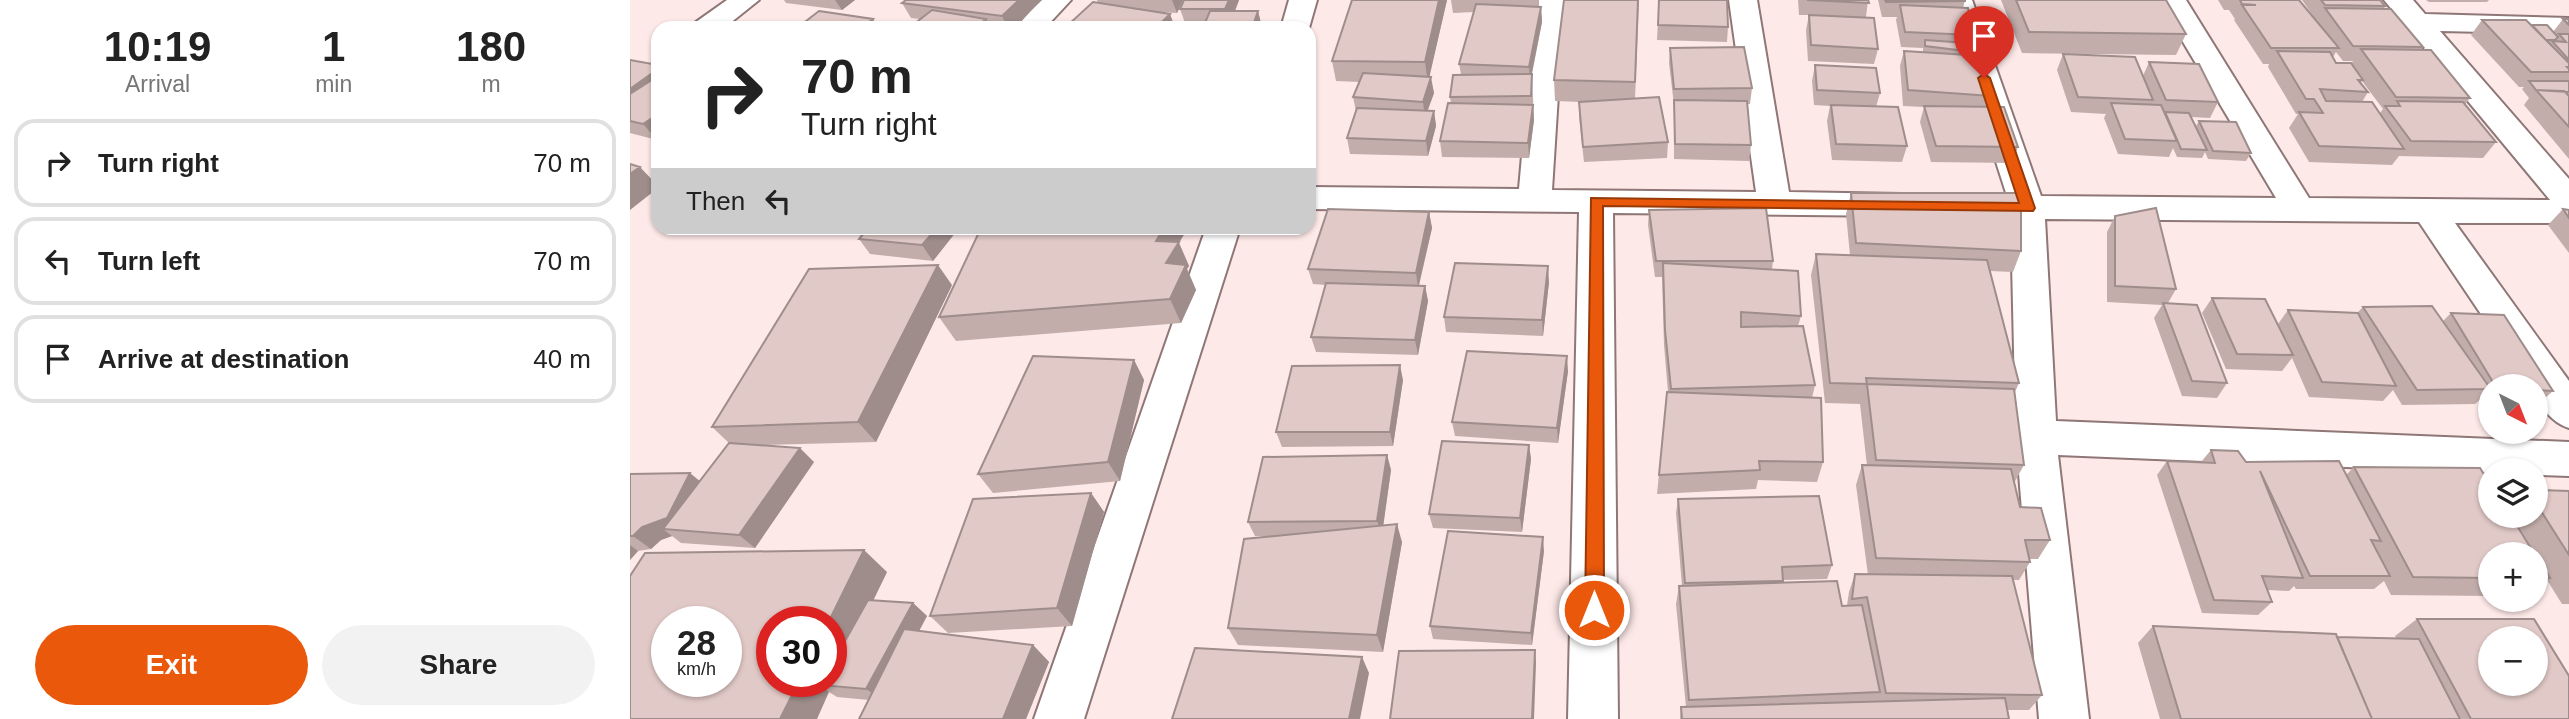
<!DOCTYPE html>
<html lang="en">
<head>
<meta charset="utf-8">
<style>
  body { margin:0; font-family:Helvetica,sans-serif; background:#f2f2f2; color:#222; height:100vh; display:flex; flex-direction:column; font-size:26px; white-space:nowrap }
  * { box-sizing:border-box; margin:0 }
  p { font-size:23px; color:#767676 }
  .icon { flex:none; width:38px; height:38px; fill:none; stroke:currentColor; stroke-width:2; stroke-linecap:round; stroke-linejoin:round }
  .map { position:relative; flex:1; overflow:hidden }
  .side { display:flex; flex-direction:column; background:#fff; width:630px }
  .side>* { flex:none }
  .hud { position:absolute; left:21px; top:21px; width:665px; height:214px; border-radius:21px; box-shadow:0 2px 5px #0004; background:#fff; color:#222; overflow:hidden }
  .needle { width:46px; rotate:138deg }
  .fabs { position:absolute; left:1848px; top:374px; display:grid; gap:14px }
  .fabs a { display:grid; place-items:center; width:70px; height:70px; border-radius:50%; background:#fff; box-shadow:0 2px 5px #0004; font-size:35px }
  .speed { position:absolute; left:21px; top:606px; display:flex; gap:14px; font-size:35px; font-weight:700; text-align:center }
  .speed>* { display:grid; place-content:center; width:91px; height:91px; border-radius:50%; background:#fff; box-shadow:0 2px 5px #0004; line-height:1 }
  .speed small { font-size:18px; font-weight:400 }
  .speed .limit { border:10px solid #d22; background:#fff; color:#111 }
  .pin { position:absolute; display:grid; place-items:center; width:60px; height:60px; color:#fff; margin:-72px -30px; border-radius:50% 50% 50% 0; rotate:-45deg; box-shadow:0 0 7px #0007 }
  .pin .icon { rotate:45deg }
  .me { position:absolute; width:77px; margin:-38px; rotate:0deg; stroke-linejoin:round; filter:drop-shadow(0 0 5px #0008) }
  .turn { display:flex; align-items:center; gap:24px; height:147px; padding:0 35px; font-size:32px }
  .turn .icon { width:91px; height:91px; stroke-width:2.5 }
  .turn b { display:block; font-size:49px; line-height:60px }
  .then { display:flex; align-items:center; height:66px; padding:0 35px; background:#0003; gap:14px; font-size:26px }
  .eta { display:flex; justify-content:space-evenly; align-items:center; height:119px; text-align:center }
  .eta b { font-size:42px; font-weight:800; line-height:49px }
  .button { display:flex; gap:14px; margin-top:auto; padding:14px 35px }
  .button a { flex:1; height:80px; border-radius:42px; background:#ea580c; color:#fff; font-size:28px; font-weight:800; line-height:80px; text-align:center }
  .button a+a { background:#f2f2f2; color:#222 }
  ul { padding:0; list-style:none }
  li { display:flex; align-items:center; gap:21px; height:88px; margin:0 14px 10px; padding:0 21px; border:4px solid #e0e0e0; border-radius:21px }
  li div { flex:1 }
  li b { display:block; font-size:26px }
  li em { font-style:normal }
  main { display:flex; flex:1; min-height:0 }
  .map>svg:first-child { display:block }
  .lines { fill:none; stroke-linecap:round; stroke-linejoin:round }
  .minor-casing { stroke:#8e7776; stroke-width:4 }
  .minor { fill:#fff; fill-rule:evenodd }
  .wall { fill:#c2adab; fill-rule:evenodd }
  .shaded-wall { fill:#9e8d8b }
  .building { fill:#e1c9c7; stroke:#9e8d8b; stroke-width:2; fill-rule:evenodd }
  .route { fill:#ea580c; stroke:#983908; stroke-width:2 }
</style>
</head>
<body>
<main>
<section class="side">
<div class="eta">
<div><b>10:19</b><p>Arrival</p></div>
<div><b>1</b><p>min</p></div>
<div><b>180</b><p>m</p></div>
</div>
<ul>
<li><svg class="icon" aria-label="right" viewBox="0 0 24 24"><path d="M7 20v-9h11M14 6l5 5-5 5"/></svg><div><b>Turn right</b></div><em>70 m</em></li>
<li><svg class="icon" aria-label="left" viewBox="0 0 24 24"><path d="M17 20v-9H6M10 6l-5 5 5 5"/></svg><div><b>Turn left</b></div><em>70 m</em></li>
<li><svg class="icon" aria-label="arrive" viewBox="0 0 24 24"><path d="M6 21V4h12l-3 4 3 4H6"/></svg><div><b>Arrive at destination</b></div><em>40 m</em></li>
</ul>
<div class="button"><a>Exit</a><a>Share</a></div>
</section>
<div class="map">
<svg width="1939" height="719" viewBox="0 0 1939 719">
  <rect width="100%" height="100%" fill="#fde9e8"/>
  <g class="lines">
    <defs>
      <path id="minor" d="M97,0h32l-35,28h-32l4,-6z
        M411,0h30l-26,28h-30z
        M659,0h28l-8,28h-28z
        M906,0h28l-12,190 204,2 -27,-192h28l32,192 113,2 12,3 5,8 -5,8 -12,3 -289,-3 5,506h-50l11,-507 -270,-3v-22l210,2z
        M1314,0h28l69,196 235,2 -118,-198h28l123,198 241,2 -166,-200h29l12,14 144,4v16l-129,-3 129,148v44h-114l114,158v47c-16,-5 -33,-23 -33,-41h-6l-111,-165 -374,-3 11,202 513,21v34l-33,-1v-4l-46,2 -432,-18 31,264h-50l-23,-282 -5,-218 -42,-1 -12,-3 -5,-8 5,-8 12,-3h38z
        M576,228h34l-156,491h-50z"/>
    </defs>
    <!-- minor casing -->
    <use href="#minor" class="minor-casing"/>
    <!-- minor -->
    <use href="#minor" class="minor"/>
  </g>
  <!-- wall -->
  <path class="wall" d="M154,0h71l-13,10 -56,-7z
    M276,0h136l-29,28h-104l11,-9 -9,-1 -9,-15z
    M467,0h86l-6,13 -16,-1 9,2 5,14h-104l-2,-4 29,-21z
    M554,0h55l-4,11h23l4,16v1h-84l7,-5 -5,-14z
    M817,0l-18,77 5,16 -6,17 6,1 2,15 -8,30 -78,-2 -3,-16 9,-27 -3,-14 7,-15 -24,-1 -4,-20z
    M821,0h88v7h2l1,15 -10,52 2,46 -5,38 -87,-1 -2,-16 11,-38 -1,-6 11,-23 -2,-10 15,-52 -21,1z
    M1009,0l-4,99 33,43 -1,16 -83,4 -5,-45v-15h2l-26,-1 -1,-21z
    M1029,0l69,27 -1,15 -70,-2z
    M1168,0h70l-2,17 12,32 -4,15 -66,-3 -2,-31 3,-15h-10z
    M1248,0h87l-2,8 11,27 -2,8 10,10 -1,3 10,40 -3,11 30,40 -6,16 -81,-1 -11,-40 4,-15 -21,-1 -3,-40 4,-15 19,1v-4l-22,-1 -5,-27 1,-3h-15z
    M1371,0h165l20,34 -10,21 -154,-2z
    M1588,0h81l17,22 2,-2h-2l-14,-20h78l5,6 -1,3 39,38 -2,3 49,48 -5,7 31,37 -13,16 -84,-2 -7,9 -83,-3 -20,-34 9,-14h-2l-28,-47 1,-3h-6l-29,-44 1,-1 -6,-9h-5zM1706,52l7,9h10l-2,3 -15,-1 -3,-6zM1732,81l21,28 -3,4 -18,-11 6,-10 -7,-9z
    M1796,0h63l-2,2h-58z
    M1933,19h6v140l-45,-54 5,-7 -7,-9 2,-2h-5l-48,-52 11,-15 50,5 21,7z
    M1040,48l82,40 -2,16h-3l4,41 -2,16 -75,-2v-54l-5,-42z
    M1433,54l80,22 6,-14 69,40 -8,16 -19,-1 5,9 3,-5 52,32 -5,8 -38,-2 -3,-7 -3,6 -25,-1 -4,-9 -4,9 -51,-3 -14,-36 2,-4 -35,-2 -14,-42z
    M0,60l28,5v74l-1,1 -27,-7z
    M1185,65l65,28 -4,14 31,39 -5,16 -70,-2 -5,-39 3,-15 -16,-1 -2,-24z
    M1221,193l170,58 -8,21 -23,-1 29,112 -4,9 9,73 -10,18 6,24 30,33 -12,19h-9l1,3 -11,18h-6l29,115 -13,15h-22l2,9h-329l1,-12h5l-10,-103 3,-18h3l-6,-73 2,-14 154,66 -5,14 -44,1v3l59,23 5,-1 2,-13 6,-18 13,1 -12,-90 6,-20 5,1 -7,-62 -35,-1 -14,-128 5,-21 34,1 -4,-41z
    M1933,209l6,1v43l-21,-28z
    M1019,210l124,51 -1,8 29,47 -3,10 17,59 -3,13 11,64 -6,20 -59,-2 -2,9 -99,5 10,-102h1l-4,-47 -2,-68h-7l-7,-52z
    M799,212l3,16 -13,58h6l3,15 -10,54 -102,-3 -5,-15 15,-52 -13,-1 -5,-15z
    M1485,216l61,73 -8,14 59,80 -10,15 -35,-2 -28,-78 8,-13 -55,-3v-70z
    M238,228h91l-26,33 -63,-7 -11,-15z
    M549,243l10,23 -2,3 9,21 -15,33 -225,18 -17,-24z
    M919,282l-6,54 -97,-4 -2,-15z
    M322,285l-76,157 -113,3 51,17 -59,86 -74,-5 -9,-7 -11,4 -10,9 -13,2 -8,9v-86l70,7 29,-38 -17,-16z
    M1582,298l66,26 10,-14 69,3 6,-6 80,14 8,-8 102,78 -17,15v-19h-46v16h-9l-1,-3 -5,4 -73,1 -9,-15 -10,11 -74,-4 -17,-39 -10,13 -56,-2 -24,-56z
    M504,360l10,20 -24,101 -127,12 -15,-19z
    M938,371l-10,72 -103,-7 -3,-14z
    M773,380l-10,66 -111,1 -6,-15z
    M899,445l2,14 -9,73 -89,-4 -4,-14z
    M1581,450l35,12 100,13 8,-8 136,49h46v-26l33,1v113h-7l-15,-24 -11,8v-33h-46v41l-99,-1 -7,-14 -10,8h-78l-2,-3 -5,5 -22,-1 5,12 -14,13 -56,-2 -45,-138 10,-14 34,1z
    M757,455l4,15 -8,55 19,17 -19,110 -145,-7 -10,-17 43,-92h-16l-7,-14z
    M461,493l13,19 -32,114 -124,7 -18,-17z
    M914,551l-12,94 -99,-6 -3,-13z
    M257,572l-14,28 40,3 14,13 -8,15 114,14 16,17 -23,57h-167l10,-19 -32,-3 -8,-5 -199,27z
    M1787,619l152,100h-409l-22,-76 15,-17 184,11 59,1 -1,-2z"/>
  <!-- shaded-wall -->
  <path class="shaded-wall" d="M205,0h20l-13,10z
    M389,0h23l-29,28h-5l-6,-12z
    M542,0h11l-6,13z
    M599,0h10l-9,24 -5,-15z
    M809,0h8l-19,83 -3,-21z
    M911,7l1,15 -12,60 -1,-15z
    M628,11l4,17h-10z
    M540,14l5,14h-19z
    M243,19l5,9h-16z
    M356,19l4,9h-15z
    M28,69v25l-28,20v-25z
    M902,74v37l1,-6 1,15 -5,38 -1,-15 4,-32z
    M801,77l3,16 -9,24 -2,-15z
    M804,111l2,15 -8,30 -2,-15z
    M28,114v25l-1,1 -14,-16z
    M10,167l18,19v2l-28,22v-36z
    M799,212l3,16 -14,60 -2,-15z
    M307,228h22l-26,33 -11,-16z
    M534,228h24l-9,15 10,23 -2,3 9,21 -15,33 -11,-24 -14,-58z
    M308,265l14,20 -76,157 -18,-20z
    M918,266l1,16 -6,54 -1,-16z
    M795,286l3,15 -10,54 -3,-15z
    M937,356l1,15 -10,72 -1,-15z
    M504,360l10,20 -24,101 -12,-19z
    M770,365l3,15 -10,66 -3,-14z
    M899,445l2,14 -9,73 -2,-14z
    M170,448l14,14 -59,86 -16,-13z
    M757,455l4,15 -9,65 -5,-14z
    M60,473l17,14 -44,42 9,7 -11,4 -10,9 -18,-13z
    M461,493l13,19 -32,114 -15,-18z
    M767,524l5,18 -19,110 -6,-17z
    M913,537l1,14 -12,94 -1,-12z
    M0,545l8,6 -8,9z
    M234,550l23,22 -55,114 -12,-1 9,7 -12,27h-37l19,-38h32v-60h-2z
    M283,603l14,13 -45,84 -16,-11z
    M403,645l16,17 -23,57h-23z
    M905,650l1,13 -2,56h-2z
    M732,657l7,16 -9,46h-11z"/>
  <!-- building -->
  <path class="building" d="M276,0h113l-17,16 -100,-13z
    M554,0h45l-4,9h-45z
    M722,0h87l-14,62 -93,-1z
    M934,0h74l-3,82 -81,-2z
    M1029,0h68l1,27 -70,-2z
    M1177,0h61l1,3z
    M1255,0h80v1l-79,1z
    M1386,0h150l20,34 -157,-2z
    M1610,0h59l40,48h-68l-29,-43h14l-14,-1z
    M1691,0h59l5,6 -60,-1z
    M463,2l77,12 -14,14h-64l-23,-4z
    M846,4l65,3 -12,60 -70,-3z
    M1270,5l68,3 6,27 -69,-3z
    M1695,8l66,1 32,38 -70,-1z
    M302,10l54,9 -11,9h-66z
    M189,11l54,8 -11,9h-65z
    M580,11h48l-6,17h-74l2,-5h25z
    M1179,15l65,3 4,31 -67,-4z
    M1933,19h6v6z
    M1852,20h44l43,43v4h-2l2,2v3h-38z
    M1902,25h15l11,12 -3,3h-9z
    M1929,34h10v26l-17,-19 14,1z
    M1295,40l56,4 1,9 -57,-7z
    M1114,47l8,41 -78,1 -4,-41z
    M1731,49l70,1 39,48 -74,-1z
    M1274,51l80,5 7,40 -83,-6z
    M1647,51l53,1 6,11h15l12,17h-5l10,12 -48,-3 6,12 46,1 32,47 -85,-3 -20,-34 24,1 -9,-14h-8z
    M1433,54l72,3 18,43 -75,-3z
    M0,60l28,5v4l-28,20z
    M1519,62l50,2 19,38 -52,-2z
    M1185,65l61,3 4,25 -63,-3z
    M733,73l68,4 -8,25 -70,-5z
    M902,74l-1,22 -81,1 3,-22z
    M28,76v38l-15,10 -13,-3v-27z
    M1899,81h40v11l-33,-2z
    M1906,90l28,1 5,5v31z
    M1029,97l9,45 -85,5 -4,-45z
    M1044,100l73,1 4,44 -76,-1z
    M1767,101l66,1 33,40 -85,-1 -26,-35h15z
    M818,103l85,2 -5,38 -88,-2z
    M1481,103l50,2 16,36 -52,-2z
    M1201,105l67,2 9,39 -71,-2z
    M1294,106l80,1 14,40 -82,-1z
    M727,108l77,3 -8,30 -79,-3z
    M1535,112l24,1 18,37 -26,-1z
    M1569,121l37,1 15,31 -38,-2z
    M0,164l10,3 -10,7z
    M1221,193h170v58l-165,-8z
    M1136,208l7,53h-117l-7,-51z
    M1526,208l20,81 -61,-3v-70z
    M698,209l101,3 -13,61 -108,-4z
    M1933,209l6,1v8z
    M238,228h69l-15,17 -63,-6z
    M351,228h183l-8,13 23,1 -13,21 20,2 -16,34 -231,18z
    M1186,254l171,6 32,123 -153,-5 1,6 -37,-1z
    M825,263l93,3 -6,54 -98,-3z
    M1033,263l135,8 3,45 -60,-4v15l62,-1 12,59 -144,4 -6,-59z
    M308,265l-80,157 -146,5 97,-158z
    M696,283l99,3 -10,54 -104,-3z
    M1582,298l53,1 28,56 -56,-1z
    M1533,303l34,2 30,78 -35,-2z
    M1802,306l58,82v1l-73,1 -54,-83z
    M1658,310l70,3 38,73 -74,-4z
    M1821,313l53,2 49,76 -17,-1v-3h-40z
    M837,351l100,5 -10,72 -105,-6z
    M403,356l101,4 -26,102 -130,12z
    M770,365l-10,67h-114l16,-66z
    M1237,384l147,5 10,76 -148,-5z
    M1037,392l154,6 2,64 -64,-1 1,9 -101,5z
    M812,441l87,4 -9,73 -91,-4z
    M99,443l71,5 -61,87 -76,-6z
    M1581,450l27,1 8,11 93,-1 42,80 -10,-1 19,36h-80l-50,-105 43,107 -41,-2 10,26 -58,-2 -47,-139 48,2z
    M757,455l-10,66 -129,1 15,-65z
    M1232,465l149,4 9,38 21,1 9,32h-25l5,22 -154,-4z
    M1724,467l126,1 10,16v32h21l24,39h-45v23l-77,-1z
    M60,473l-23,45 -25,9 -9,9h-3v-62z
    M1906,490l33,1v64l-33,-52z
    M461,493l-34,115 -127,8 43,-117z
    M1189,496l13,69 -50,2 1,14 -98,2 -7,-84z
    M767,524l-20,111 -149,-7 16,-89z
    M818,531l95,6 -12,96 -101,-7z
    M234,550l-35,71h-57v60h27l-19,38h-150v-143l15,-23zM37,621h59v60h-59z
    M1906,555l14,23h-14z
    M1225,574l157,2 30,119 -156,-2 -19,-96 -15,2z
    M1207,581l5,25 20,-1 18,87 -191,8 -10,-114z
    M238,600l45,3 -47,86 -46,-4 3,-4h8v-15z
    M1787,619h117l35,57v43h-98zM1860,639h46v45h-46z
    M1523,626l183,8 36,85h-191z
    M274,629l129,16 -30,74h-144z
    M1707,637l82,2 41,80h-88z
    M565,648l167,9 -13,62h-177z
    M905,650l-3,69h-142l9,-68z
    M1375,698l4,21h-327l-1,-12z"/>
  <!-- route -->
  <path class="route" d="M1354,74l6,4 45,130 -2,3 -430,-5 1,404 -3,6 -7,3 -7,-3 -2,-6 6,-412 428,5 -41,-125z"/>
</svg>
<div class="fabs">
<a><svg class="needle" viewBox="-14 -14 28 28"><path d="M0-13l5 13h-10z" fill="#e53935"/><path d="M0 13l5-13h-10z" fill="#767676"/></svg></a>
<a><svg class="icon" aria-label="layers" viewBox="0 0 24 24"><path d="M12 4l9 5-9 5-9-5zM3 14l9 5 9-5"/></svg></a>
<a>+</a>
<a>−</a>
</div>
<div class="speed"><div>28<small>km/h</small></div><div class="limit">30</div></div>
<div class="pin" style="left:1354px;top:78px;background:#d93025"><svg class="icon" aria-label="arrive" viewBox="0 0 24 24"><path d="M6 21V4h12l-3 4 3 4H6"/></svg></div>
<svg class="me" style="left:964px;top:610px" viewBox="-20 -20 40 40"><circle r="17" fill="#ea580c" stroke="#fff" stroke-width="3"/><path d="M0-11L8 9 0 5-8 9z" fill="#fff"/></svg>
<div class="hud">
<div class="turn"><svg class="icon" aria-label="right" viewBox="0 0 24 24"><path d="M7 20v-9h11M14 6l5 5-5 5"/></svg><div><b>70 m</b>Turn right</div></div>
<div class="then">Then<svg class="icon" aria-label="left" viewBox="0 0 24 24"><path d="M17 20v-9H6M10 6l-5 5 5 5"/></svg></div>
</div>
</div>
</main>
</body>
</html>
